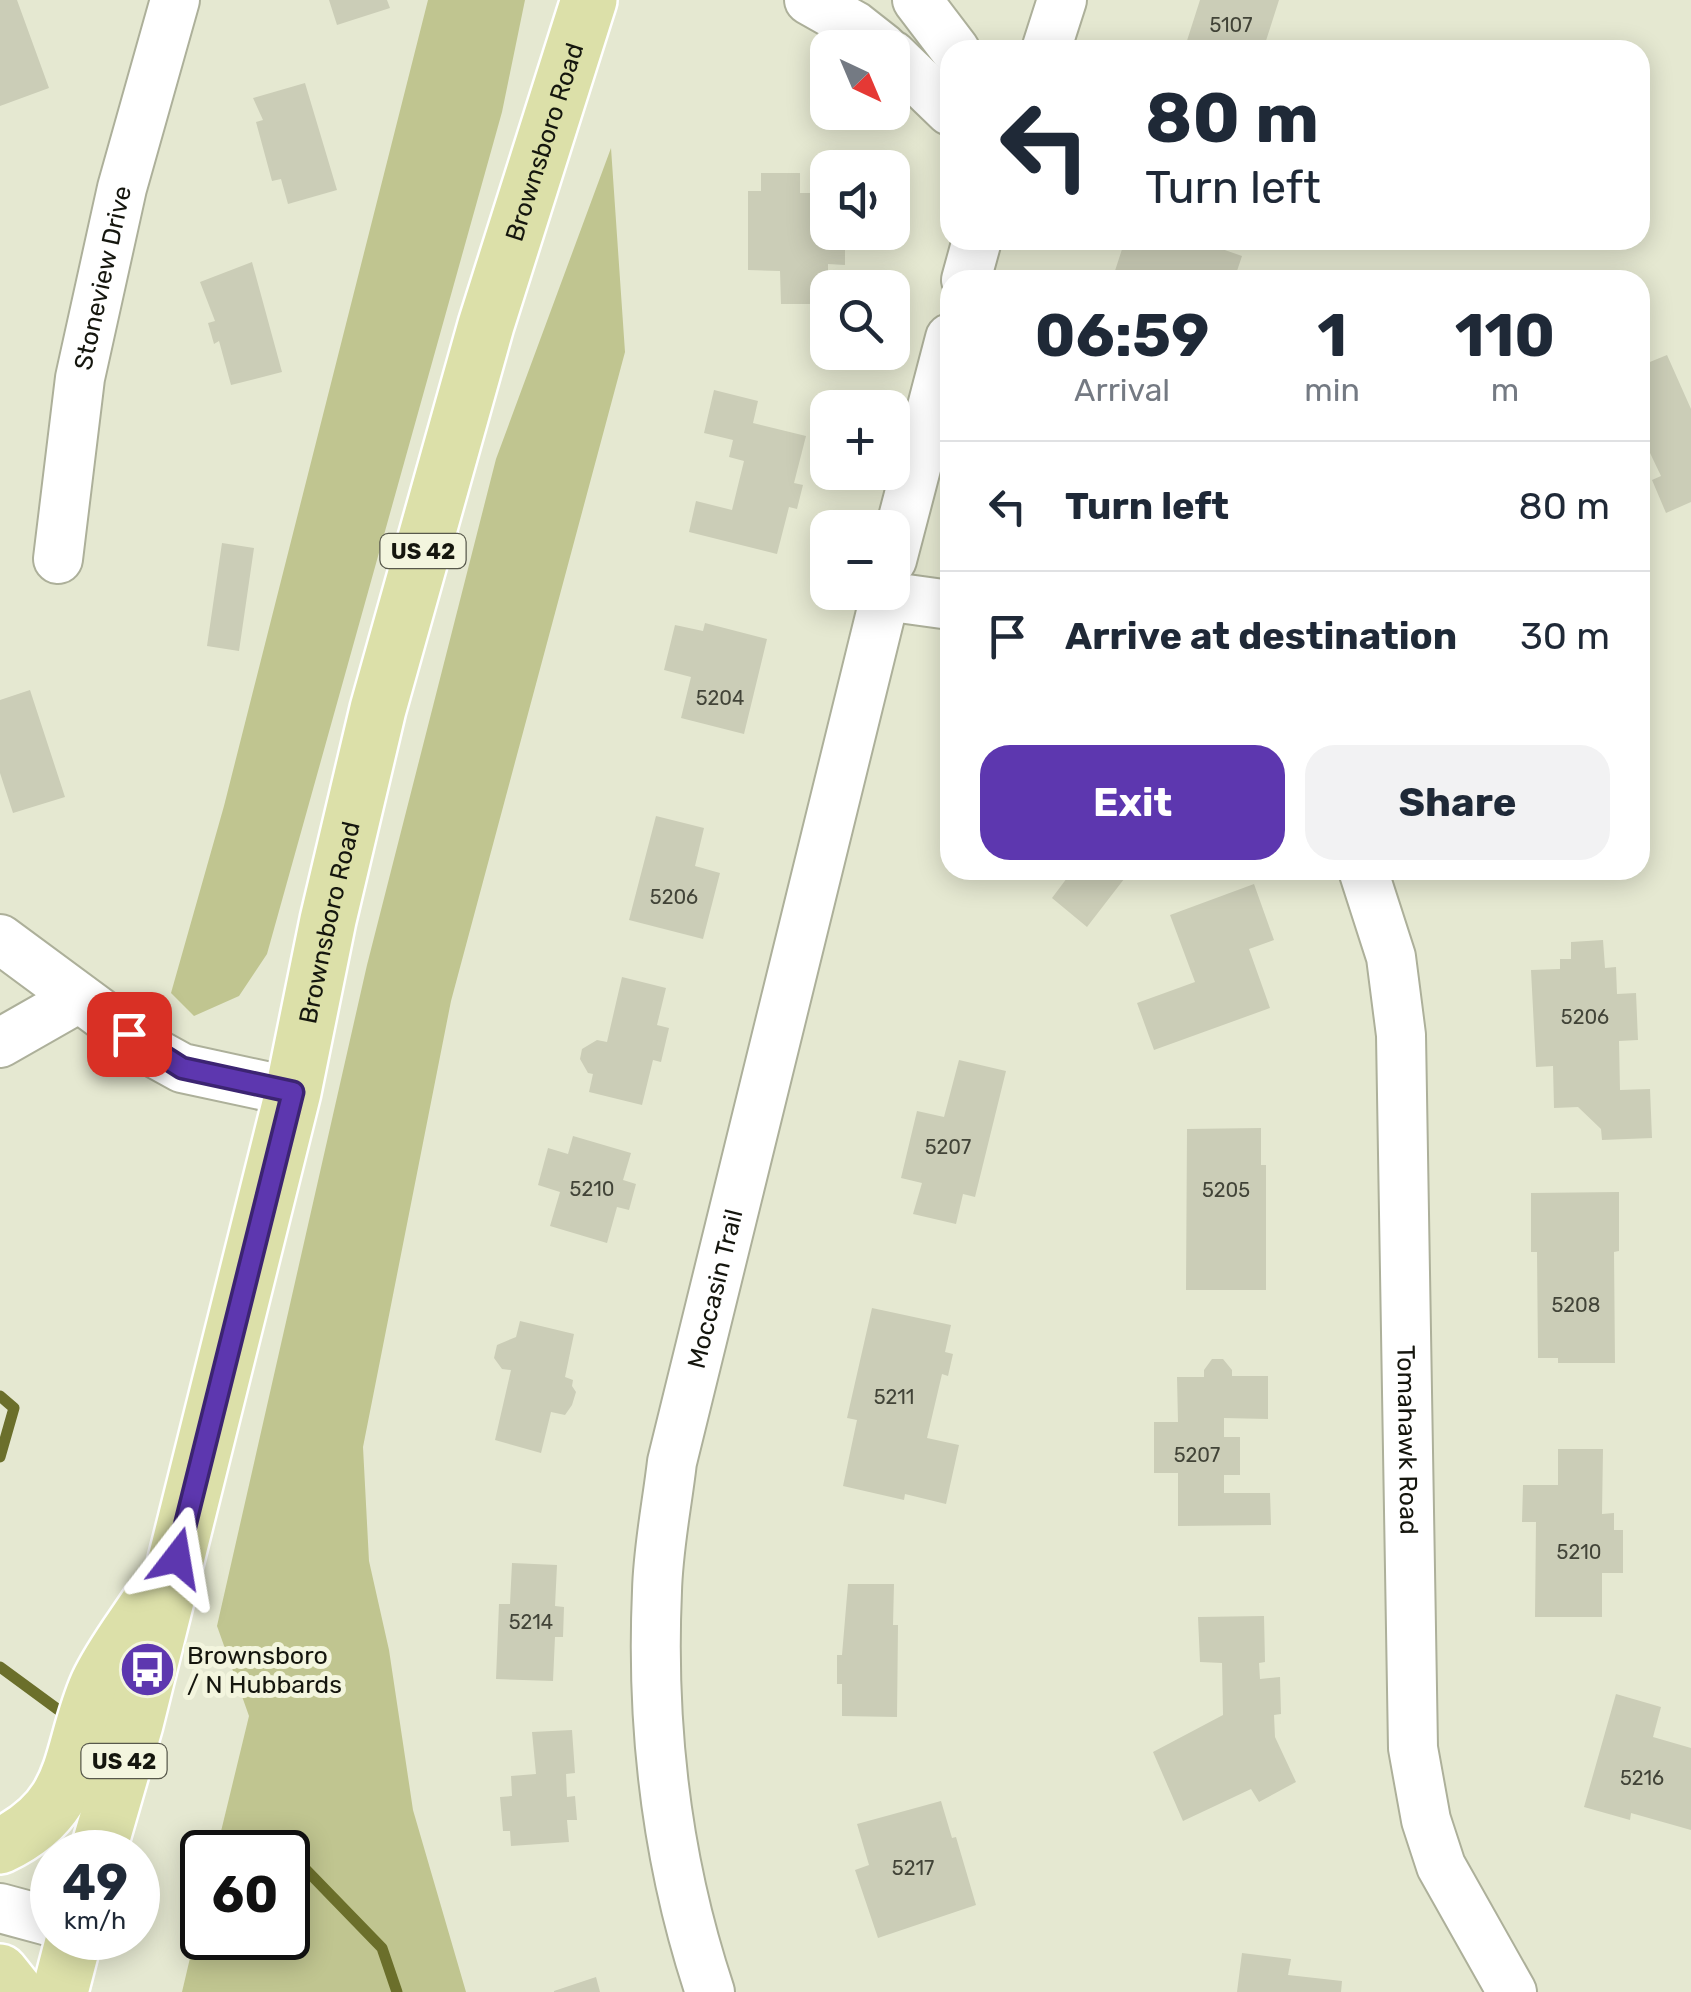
<!DOCTYPE html>
<html lang="en">
<head>
<meta charset="utf-8">
<style>
  body { margin:0; font-family:Rubik,sans-serif; background:#f2f2f3; color:#1f2937; height:100vh; display:flex; flex-direction:column; font-size:38px; white-space:nowrap }
  * { box-sizing:border-box; margin:0 }
  p { font-size:32px; color:#747a83 }
  .icon { flex:none; width:55px; height:55px; fill:none; stroke:currentColor; stroke-width:2; stroke-linecap:round; stroke-linejoin:round }
  .map { position:relative; flex:1; overflow:hidden }
  .sheet { position:absolute; left:940px; top:270px; width:710px; height:610px; display:flex; flex-direction:column; background:#fff; border-radius:30px; box-shadow:0 5px 25px #0003 }
  .sheet>* { flex:none }
  .top-card { position:absolute; left:940px; top:40px; width:710px; height:210px; border-radius:30px; box-shadow:0 5px 25px #0003; background:#fff; color:#1f2937; overflow:hidden }
  .needle { width:65px; rotate:136deg }
  .fabs { position:absolute; left:810px; top:30px; display:grid; gap:20px }
  .fabs a { display:grid; place-items:center; width:100px; height:100px; border-radius:20px; background:#fff; box-shadow:0 5px 25px #0003; font-size:50px }
  .speed { position:absolute; left:30px; top:1830px; display:flex; gap:20px; font-size:50px; font-weight:700; text-align:center }
  .speed>* { display:grid; place-content:center; width:130px; height:130px; border-radius:50%; background:#fff; box-shadow:0 5px 25px #0003; line-height:1 }
  .speed small { font-size:25px; font-weight:400 }
  .speed .limit { border:5px solid #111; border-radius:15px; background:#fff; color:#111 }
  .pin { position:absolute; display:grid; place-items:center; width:85px; height:85px; color:#fff; margin:-42px; border-radius:20px; box-shadow:0 5px 15px #0006 }
  .me { position:absolute; width:110px; margin:-55px; rotate:14deg; stroke-linejoin:round; filter:drop-shadow(0 0 8px #0008) }
  .turn { display:flex; align-items:center; gap:35px; height:210px; padding:0 40px; font-size:45px }
  .turn .icon { width:130px; height:130px; stroke-width:2.5 }
  .turn b { display:block; font-size:70px; line-height:85px }
  .eta { display:flex; justify-content:space-evenly; align-items:center; height:170px; text-align:center }
  .eta b { font-size:60px; font-weight:700; line-height:70px }
  .action { display:flex; gap:20px; margin-top:auto; padding:20px 40px }
  .action a { flex:1; height:115px; border-radius:30px; background:#5d37af; color:#fff; font-size:40px; font-weight:700; line-height:115px; text-align:center }
  .action a+a { background:#f2f2f3; color:#1f2937 }
  ul { padding:0; list-style:none }
  li { display:flex; align-items:center; gap:30px; height:130px; padding:0 40px; border-top:2px solid #e0e1e3 }
  li div { flex:1 }
  li b { display:block; font-size:38px }
  li em { font-style:normal }
  .map>svg:first-child { display:block }
  .green { fill:#c0c590 }
  .lines { fill:none; stroke-linecap:round; stroke-linejoin:round }
  .stream { stroke:#6b6f2b; stroke-width:11 }
  .building { fill:#cbcdb7 }
  .minor-casing { stroke:#adb09a; stroke-width:52 }
  .major-casing { stroke:#fff; stroke-width:60 }
  .minor { stroke:#fff; stroke-width:48 }
  .major { stroke:#dce0a9; stroke-width:55 }
  .route-casing { stroke:#3c2472; stroke-width:25 }
  .route { stroke:#5d37af; stroke-width:18 }
  .labels { text-anchor:middle; dominant-baseline:central; stroke-width:10; stroke-linejoin:round; paint-order:stroke }
  .number-label { font-size:20px; fill:#424438 }
  .shield { fill:#f3f5de; stroke:#58594c; stroke-width:2.5 }
  .shield-label { font-size:22px; font-weight:bold; fill:#15160e }
  .street-label { font-size:25px; fill:#15160e; stroke:#f3f5de }
  .poi-label { font-size:25px; fill:#15160e; stroke:#f3f5de; text-anchor:start }
</style>
</head>
<body>
<div class="map">
<svg width="1691" height="1992" viewBox="0 0 1691 1992">
  <rect width="100%" height="100%" fill="#e5e8d1"/>
  <!-- green -->
  <path class="green" d="M428,0h97l-23,112 -235,842 -28,42 -45,20 -23,-23 53,-187z
    M611,148l14,204 -174,649 -88,446 6,114 20,89 24,160 53,182h-284l20,-85v31h86v-86h-72l33,-136 -32,-90 150,-661 129,-506z"/>
  <g class="lines">
    <!-- stream -->
    <path class="stream" d="M0,1396l14,12 -14,49
      M0,1667l60,44
      M284,1847l98,101 15,44"/>
  </g>
  <!-- building -->
  <path class="building" d="M0,0h17l32,88 -49,18z
    M329,0h58l3,8 -53,17z
    M1200,0h79l-16,50h-79z
    M305,83l32,107 -49,14 -7,-25 -9,2 -16,-59 7,-2 -10,-22z
    M761,173h39v20h28v39h17v33l-17,-1v40h-47l-1,-33 -32,-1v-79h13z
    M1125,240h71l46,16 -8,24h-122z
    M252,262l30,110 -51,13 -12,-44 -5,3 -6,-21 7,-2 -15,-39z
    M1667,355l24,54v93l-25,11 -14,-33 9,-4 -21,-44v-66z
    M714,390l44,11 -5,22 53,13 -12,47 9,2 -6,24 -8,-2 -12,47 -88,-22 7,-31 36,9 12,-49 -15,-4 4,-17 -29,-7z
    M222,543l32,5 -15,103 -32,-5z
    M705,623l62,16 -23,95 -63,-16 10,-41 -27,-7 11,-45 28,6z
    M30,690l35,107 -52,16 -13,-40v-73z
    M656,816l48,12 -9,38 25,7 -17,66 -74,-19z
    M1073,870h58l-44,57 -35,-29z
    M1254,884l20,56 -25,9 21,59 -116,42 -17,-47 58,-21 -25,-67z
    M1603,940l2,28 11,-1 1,27 19,-1 2,47 -19,1 1,49 30,-1 2,49 -50,2 -1,-11 -23,-22 -24,1 -1,-42 -17,1 -5,-97 29,-1v-10h11v-17z
    M622,977l44,11 -9,37 12,3 -8,34 -8,-2 -11,45 -53,-13 4,-18 -5,-1 -8,-14 2,-10 15,-9 10,2z
    M959,1060l47,11 -31,126 -12,-3 -7,30 -43,-10 9,-31 -21,-5 16,-67 27,6z
    M1261,1128v37h5v125h-80l1,-161z
    M573,1136l58,17 -8,27 13,4 -7,26 -12,-3 -10,36 -57,-17 10,-34 -22,-7 10,-37 20,6z
    M1619,1192v59l-5,1 1,111h-57v-5h-20l-1,-106h-6v-59z
    M872,1308l79,17 -6,27 8,2 -5,22 -6,-2 -15,64 32,7 -13,59 -41,-10 -1,6 -61,-14 14,-66 -10,-2z
    M520,1321l54,13 -9,43 8,3 -1,6 4,6 -4,13 -7,10 -14,-3 -10,41 -46,-13 16,-70 -9,-1 -8,-11 3,-13 19,-8z
    M1212,1359h11l9,11v6h36v43l-44,-1v19h16v38h-16v18h46l1,32 -93,1v-53h-24v-51h24l-1,-45h27v-7z
    M1558,1449h45l-1,65 12,-1v17h9v43h-21v44h-67l1,-95h-14l1,-37h35z
    M512,1563l45,2 -2,41 9,1 -1,30h-8l-2,44 -57,-2 3,-75h11z
    M848,1584h46l-1,41h5l-1,92 -55,-1v-32h-5v-29h5z
    M1264,1616l1,46 -6,1 1,16 20,-2 1,37 -7,1 1,22 21,45 -37,20 -8,-13 -68,32 -30,-69 70,-37 -1,-52 -22,-1 -2,-45z
    M1616,1694l45,13 -8,30 38,11v82l-60,-17 -1,7 -46,-13z
    M572,1730l3,43 -9,1 1,23 8,-1 2,24h-10l2,22 -58,4 -1,-15h-7l-3,-34 12,-1 -1,-20 25,-2 -4,-42z
    M941,1801l11,37 4,-1 20,68 -98,33 -23,-68 14,-5 -12,-41z
    M1242,1953l49,6 -3,16 54,6 -1,11h-104z
    M596,1977l4,15h-46v-1z"/>
  <g class="lines">
    <defs>
      <g id="minor">
        <path d="M809,0l46,26 28,22"/>
        <path d="M917,0l38,50"/>
        <path d="M1046,50l16,-50"/>
        <path d="M892,55l58,56"/>
        <path d="M966,280l11,-40"/>
        <path id="s1" d="M58,559l22,-181 42,-190 53,-188"/>
        <path d="M892,560l58,-222"/>
        <path d="M885,596l65,9"/>
        <path id="s2" d="M1363,870l28,87 10,78 12,713 13,72 15,46 71,126"/>
        <path d="M0,939l153,113 29,16 111,24"/>
        <path d="M0,1043l79,-45"/>
        <path d="M0,1908l52,14"/>
        <path id="s3" d="M710,1992c-43,-129 -59,-265 -53,-401 1,-43 10,-86 15,-129l214,-870"/>
      </g>
      <g id="major">
        <path d="M0,1846c82,-39 68,-94 98,-162 13,-28 34,-55 51,-81"/>
        <path id="s4" d="M98,1852l37,-128 158,-632 35,-172 50,-211 108,-384 103,-325"/>
        <path d="M0,1972l16,20"/>
        <path d="M60,1992l14,-54"/>
      </g>
    </defs>
    <!-- minor casing -->
    <use href="#minor" class="minor-casing"/>
    <!-- major casing -->
    <use href="#major" class="major-casing"/>
    <!-- minor -->
    <use href="#minor" class="minor"/>
    <!-- major -->
    <use href="#major" class="major"/>
  </g>
  <g class="lines">
    <defs>
      <path id="route" d="M129,1034l53,34 111,24 -116,466"/>
    </defs>
    <!-- route casing -->
    <use href="#route" class="route-casing"/>
    <!-- route -->
    <use href="#route" class="route"/>
  </g>
  <!-- icons -->
  <defs>
    <symbol id="bus-disc" viewBox="-11 -11 22 22"><circle r="9.5" fill="#5d37af" stroke="#f3f5de"/><path d="M-5-6H5V4H4V6H2V4H-2V6H-4V4H-5ZM-3.5-4V0h7V-4ZM-3.5 1.2v1.5H-2V1.2ZM2 1.2v1.5H3.5V1.2Z" fill="#fff"/></symbol>
  </defs>
  <g fill-rule="evenodd">
    <use href="#bus-disc" x="116" y="1638" width="63" height="63"/>
  </g>
  <g class="labels">
    <!-- number labels -->
    <g class="number-label">
      <text x="1231" y="25">5107</text>
      <text x="720" y="698">5204</text>
      <text x="674" y="897">5206</text>
      <text x="1585" y="1017">5206</text>
      <text x="948" y="1147">5207</text>
      <text x="592" y="1189">5210</text>
      <text x="1226" y="1190">5205</text>
      <text x="1576" y="1305">5208</text>
      <text x="894" y="1397">5211</text>
      <text x="1197" y="1455">5207</text>
      <text x="1579" y="1552">5210</text>
      <text x="531" y="1622">5214</text>
      <text x="1642" y="1778">5216</text>
      <text x="913" y="1868">5217</text>
    </g>
    <!-- shield labels -->
    <g class="shield">
      <rect x="380.5" y="534" width="85" height="34" rx="8"/>
      <rect x="81.5" y="1744" width="85" height="34" rx="8"/>
    </g>
    <g class="shield-label">
      <text x="423" y="551">US 42</text>
      <text x="124" y="1761">US 42</text>
    </g>
    <!-- street labels -->
    <g class="street-label">
      <text stroke="none"><textPath href="#s4" startOffset="1768">Brownsboro Road</textPath></text>
      <text stroke="none"><textPath href="#s1" startOffset="285">Stoneview Drive</textPath></text>
      <text stroke="none"><textPath href="#s4" startOffset="958">Brownsboro Road</textPath></text>
      <text stroke="none"><textPath href="#s3" startOffset="715">Moccasin Trail</textPath></text>
      <text stroke="none"><textPath href="#s2" startOffset="575">Tomahawk Road</textPath></text>
    </g>
    <!-- poi labels -->
    <g class="poi-label">
      <text x="187" y="1655">Brownsboro<tspan x="187" dy="29">/ N Hubbards</tspan></text>
    </g>
  </g>
</svg>
<div class="fabs">
<a><svg class="needle" viewBox="-14 -14 28 28"><path d="M0-13l5 13h-10z" fill="#e53935"/><path d="M0 13l5-13h-10z" fill="#747a83"/></svg></a>
<a><svg class="icon" aria-label="sound" viewBox="0 0 24 24"><path d="M4 9h4l5-4v14l-5-4H4zM17 9q2 3 0 6"/></svg></a>
<a><svg class="icon" aria-label="search" viewBox="0 0 24 24"><circle cx="10" cy="10" r="6"/><path d="M15 15l6 6"/></svg></a>
<a>+</a>
<a>−</a>
</div>
<div class="speed"><div>49<small>km/h</small></div><div class="limit">60</div></div>
<div class="pin" style="left:129px;top:1034px;background:#d93025"><svg class="icon" aria-label="arrive" viewBox="0 0 24 24"><path d="M6 21V4h12l-3 4 3 4H6"/></svg></div>
<svg class="me" style="left:177px;top:1558px" viewBox="-20 -20 40 40"><path d="M0-17L14 15 0 8-14 15z" fill="#5d37af" stroke="#fff" stroke-width="4"/></svg>
<div class="top-card">
<div class="turn"><svg class="icon" aria-label="left" viewBox="0 0 24 24"><path d="M17 20v-9H6M10 6l-5 5 5 5"/></svg><div><b>80 m</b>Turn left</div></div>
</div>
<section class="sheet">
<div class="eta">
<div><b>06:59</b><p>Arrival</p></div>
<div><b>1</b><p>min</p></div>
<div><b>110</b><p>m</p></div>
</div>
<ul>
<li><svg class="icon" aria-label="left" viewBox="0 0 24 24"><path d="M17 20v-9H6M10 6l-5 5 5 5"/></svg><div><b>Turn left</b></div><em>80 m</em></li>
<li><svg class="icon" aria-label="arrive" viewBox="0 0 24 24"><path d="M6 21V4h12l-3 4 3 4H6"/></svg><div><b>Arrive at destination</b></div><em>30 m</em></li>
</ul>
<div class="action"><a>Exit</a><a>Share</a></div>
</section>
</div>
</body>
</html>
